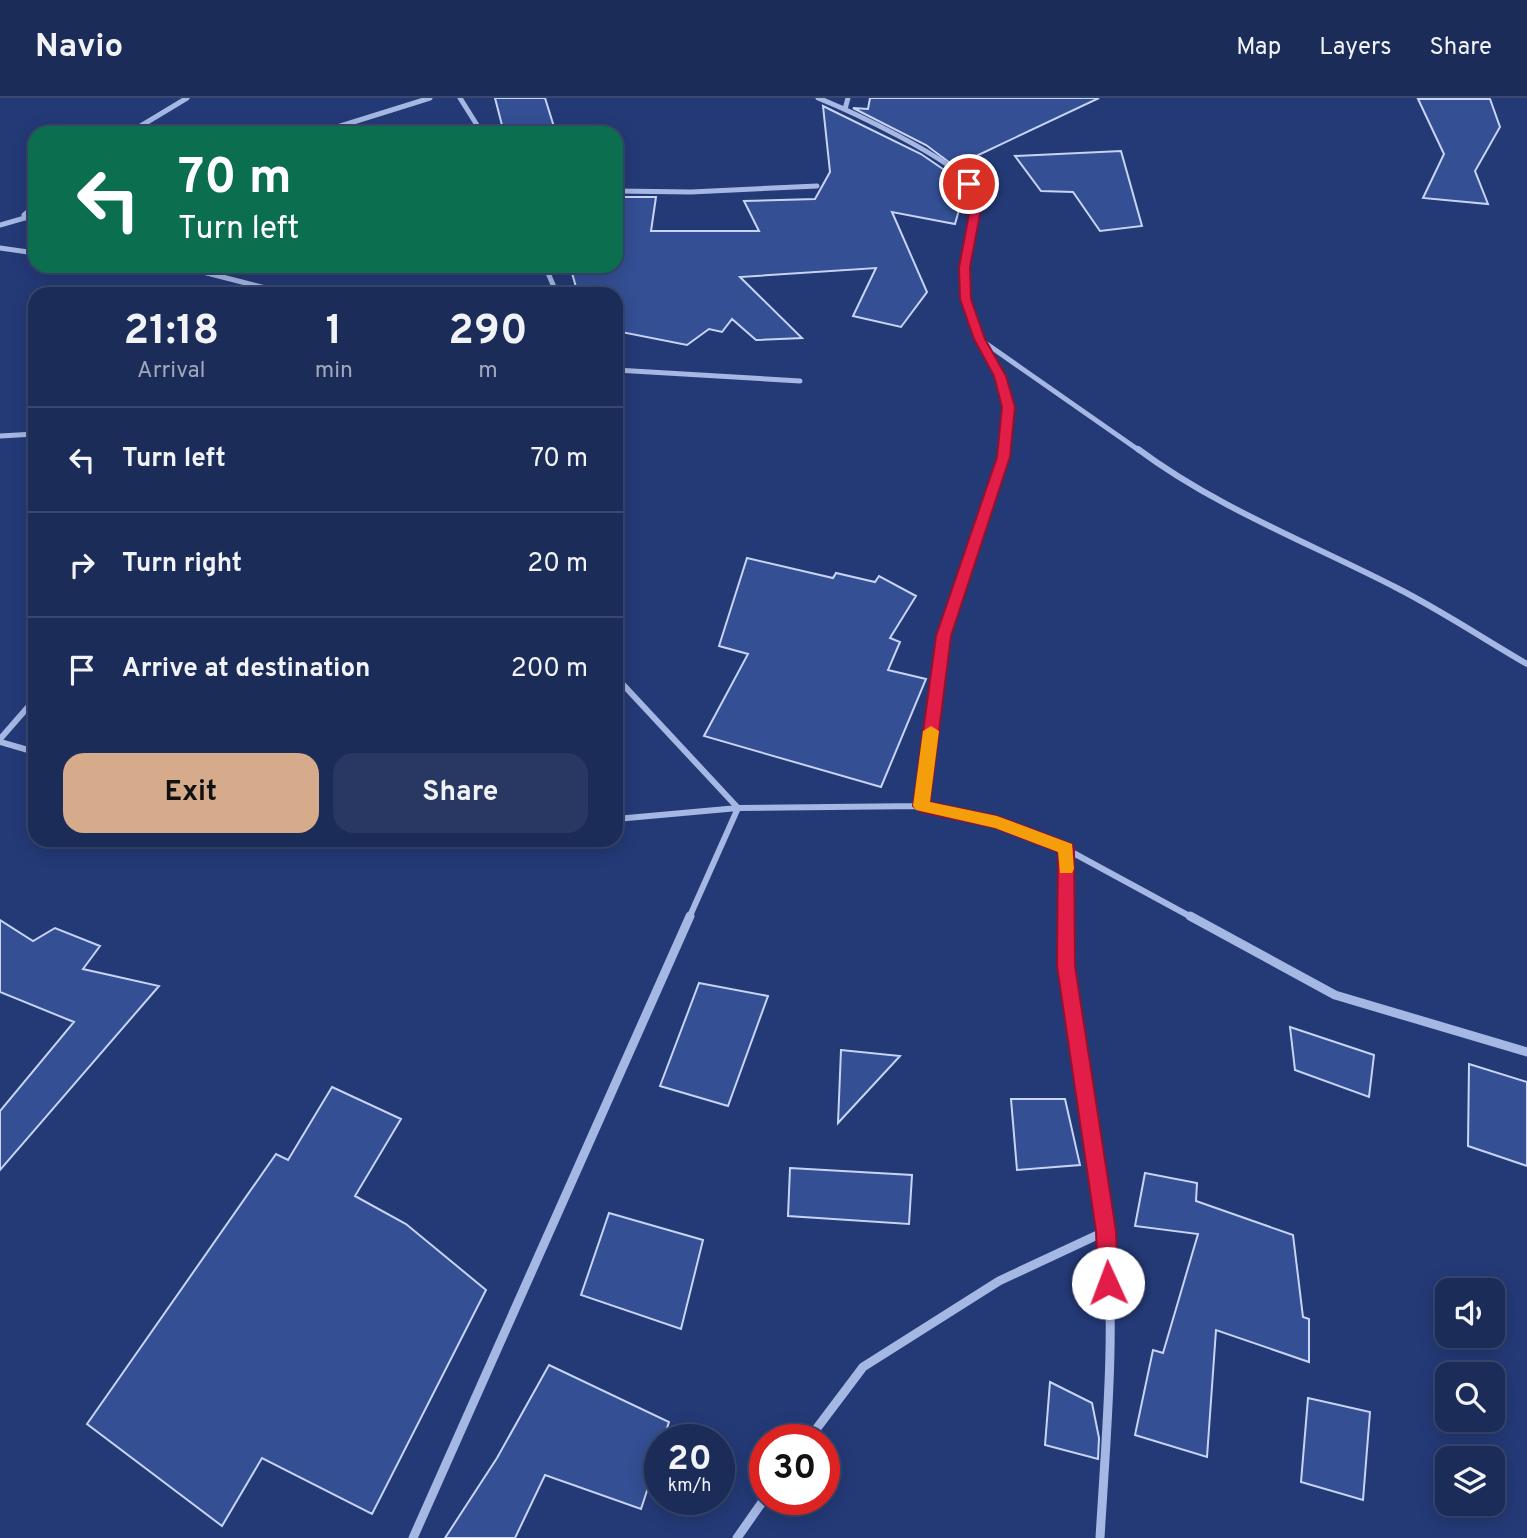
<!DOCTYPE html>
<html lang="en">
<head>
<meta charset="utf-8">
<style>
  body { margin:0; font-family:Overpass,sans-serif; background:#283862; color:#f1f3f6; height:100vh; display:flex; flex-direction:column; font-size:26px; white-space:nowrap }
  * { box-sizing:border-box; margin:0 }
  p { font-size:23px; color:#a0a7ba }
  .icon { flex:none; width:38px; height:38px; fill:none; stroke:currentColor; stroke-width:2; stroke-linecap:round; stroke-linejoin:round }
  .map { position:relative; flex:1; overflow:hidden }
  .drawer { position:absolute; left:28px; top:189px; width:595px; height:560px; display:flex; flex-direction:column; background:#1b2c59; border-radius:21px; box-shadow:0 4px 18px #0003,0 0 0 2px #39486f }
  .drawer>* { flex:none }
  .top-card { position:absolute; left:28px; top:28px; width:595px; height:147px; border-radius:21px; box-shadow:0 4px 18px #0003,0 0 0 2px #39486f; background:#0b6e4f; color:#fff; overflow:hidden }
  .buttons { position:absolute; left:1435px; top:1180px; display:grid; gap:14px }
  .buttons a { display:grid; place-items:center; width:70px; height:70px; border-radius:14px; background:#1b2c59; box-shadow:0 4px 18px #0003,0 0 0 2px #39486f; font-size:35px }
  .speed { position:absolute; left:644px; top:1326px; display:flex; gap:14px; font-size:35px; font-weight:700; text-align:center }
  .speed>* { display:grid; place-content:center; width:91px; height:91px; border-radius:50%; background:#1b2c59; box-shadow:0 4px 18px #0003,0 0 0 2px #39486f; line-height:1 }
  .speed small { font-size:18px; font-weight:400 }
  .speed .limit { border:10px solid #d22; background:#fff; color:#111 }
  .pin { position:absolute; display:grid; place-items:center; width:60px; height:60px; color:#fff; margin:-30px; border:4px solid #fff; border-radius:50%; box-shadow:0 2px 7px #0007 }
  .me { position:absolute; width:77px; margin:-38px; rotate:358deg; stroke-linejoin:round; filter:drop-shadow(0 0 5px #0008) }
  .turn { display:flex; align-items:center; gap:24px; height:147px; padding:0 35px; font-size:32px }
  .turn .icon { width:91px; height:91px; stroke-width:2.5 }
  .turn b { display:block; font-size:49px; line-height:60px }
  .eta { display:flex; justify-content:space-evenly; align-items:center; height:119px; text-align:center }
  .eta b { font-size:42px; font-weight:700; line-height:49px }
  .action { display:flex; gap:14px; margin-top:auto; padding:14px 35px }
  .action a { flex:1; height:80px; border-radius:21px; background:#d6ab8b; color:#111; font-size:28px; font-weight:700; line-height:80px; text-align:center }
  .action a+a { background:#283862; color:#f1f3f6 }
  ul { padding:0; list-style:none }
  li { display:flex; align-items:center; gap:21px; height:105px; padding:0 35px; border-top:2px solid #39486f }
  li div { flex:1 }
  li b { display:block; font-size:26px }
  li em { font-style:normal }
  header { display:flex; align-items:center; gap:42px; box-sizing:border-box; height:98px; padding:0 35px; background:#1b2c59; border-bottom:2px solid #39486f }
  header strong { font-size:33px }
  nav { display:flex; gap:38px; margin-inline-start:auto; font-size:24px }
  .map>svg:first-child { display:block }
  .building { fill:#344f94; stroke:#c7d4f3; stroke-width:2 }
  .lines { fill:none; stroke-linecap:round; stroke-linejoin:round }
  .street-far2 { stroke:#a5b7e3; stroke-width:5 }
  .street-far1 { stroke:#a5b7e3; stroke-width:6 }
  .street { stroke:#a5b7e3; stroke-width:9 }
  .route { fill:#e11d48; stroke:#92132f; stroke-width:2 }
  .slow { fill:#f59e0b }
</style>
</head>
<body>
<header>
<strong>Navio</strong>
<nav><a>Map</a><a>Layers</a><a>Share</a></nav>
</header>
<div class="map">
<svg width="1527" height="1440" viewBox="0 0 1527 1440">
  <rect width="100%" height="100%" fill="#243a77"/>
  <!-- building -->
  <path class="building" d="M495,0h50l10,32 -51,3z
    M870,0h229l-127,60h3l-6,19 -43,-32 -73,-37 15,1z
    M1418,1h72l10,28 -25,44 13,33 -65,-6 21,-44z
    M823,8l98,48 35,24 9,11 -10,35 -63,-12 35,80 -26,35 -48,-11 23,-48 -136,9 62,61 -46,2 -24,-21 -10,13 -13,-3 -22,16 -71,-14v-37h-38l-8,-28h46v-32l5,-37h35l-5,34h108l-15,-30 71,-2 15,-27z
    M1121,53l21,75 -42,5 -27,-39 -32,-1 -26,-35z
    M747,460l86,20 3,-5 39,9 4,-6 37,20 -26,42 10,4 -12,28 38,9 -45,108 -177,-51 44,-82 -29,-8z
    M0,822l33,21 22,-13 45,18 -17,23 76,17 -159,184v-59l74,-89 -74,-30z
    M699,885l69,13 -40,110 -68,-20z
    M1290,929l84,28 -5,42 -74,-27z
    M841,952l59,6 -62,67z
    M1469,966l58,18v84l-59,-20z
    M332,989l69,32 -46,77 51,28 80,66 -114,224 -110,-56 -40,68 -135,-102 189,-270 12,6z
    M1011,1001h54l15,66 -63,5z
    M790,1070l122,7 -3,49 -121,-8z
    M1145,1075l52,10 -1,18 97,34 10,82 6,2v43l-93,-32 -9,127 -72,-22 18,-85 10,3 35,-119 -63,-8z
    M609,1115l94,27 -22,89 -100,-34z
    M549,1267l120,57 -6,18h-3v11l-19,58 -96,-34 -30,63h-70l52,-80z
    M1050,1284l42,21 7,35 -1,21 -53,-14z
    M1308,1300l62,14 -7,88 -62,-18z"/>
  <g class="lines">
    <!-- street-far2 -->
    <path class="street-far2" d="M460,0l22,35
      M818,0c30,12 138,62 151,87 4,6 7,19 7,26 -1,29 -17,59 -11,89 9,37 42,70 44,108 0,14 -3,29 -4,43
      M845,11l3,-11
      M129,35l58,-35
      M318,35l112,-35
      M616,93l75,1 126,-6
      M24,117l11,-9
      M0,127l35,-10
      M0,150l35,5
      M152,168l51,6 86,22
      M545,168l12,28
      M981,242l159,111
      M616,272l184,11
      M0,338l35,-2"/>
    <!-- street-far1 -->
    <path class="street-far1" d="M1138,351c79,59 172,94 259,139 45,23 87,51 130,76
      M616,579l122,131 -49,110
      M0,641l35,-40
      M0,644l35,10
      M921,708l22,-170 62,-187
      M616,721l122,-11 183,-2 76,17 69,26 127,69
      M1066,751v69"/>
    <!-- street -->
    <path class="street" d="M1066,818c0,107 29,209 40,315 10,102 0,205 -6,307
      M1190,818l145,79 192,57
      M808,1342l55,-73 136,-86 107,-50
      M413,1440l277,-622
      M737,1440l28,-40"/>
  </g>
  <!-- route -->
  <path class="route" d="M969,83l5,3 7,25 -11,58 1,32 14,40 21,37 9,31 -5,50 -59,179 -21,166 67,14 75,28 2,5 1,117 41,265 2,52 -3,7 -7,3 -7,-3 -3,-7 -2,-52 -39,-265 1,-114 -63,-24 -74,-16 -8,-6 23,-170 61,-179 5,-50 -8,-31 -20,-37 -14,-40 -1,-32 11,-58 -6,-25z"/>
  <!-- slow -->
  <path class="slow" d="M931,628l8,5 -9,71 67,14 75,28 2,25 -2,4h-12l-2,-21 -63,-24 -79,-18 -3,-4 10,-75z"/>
</svg>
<div class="buttons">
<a><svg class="icon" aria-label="sound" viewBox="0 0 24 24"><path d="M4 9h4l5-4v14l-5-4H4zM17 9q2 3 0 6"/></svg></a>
<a><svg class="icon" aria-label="search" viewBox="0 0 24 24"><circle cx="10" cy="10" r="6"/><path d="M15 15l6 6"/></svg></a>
<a><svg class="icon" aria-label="layers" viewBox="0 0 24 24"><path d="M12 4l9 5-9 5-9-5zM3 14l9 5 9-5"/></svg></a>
</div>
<div class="speed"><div>20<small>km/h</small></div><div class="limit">30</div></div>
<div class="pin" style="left:969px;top:86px;background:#d93025"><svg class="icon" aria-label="arrive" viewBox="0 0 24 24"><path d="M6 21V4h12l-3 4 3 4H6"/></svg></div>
<svg class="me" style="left:1108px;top:1185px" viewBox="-20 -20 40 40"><circle r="19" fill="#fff"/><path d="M0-13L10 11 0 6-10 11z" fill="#e11d48"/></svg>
<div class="top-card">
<div class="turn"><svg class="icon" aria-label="left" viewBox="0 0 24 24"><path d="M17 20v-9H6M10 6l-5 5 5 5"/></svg><div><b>70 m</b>Turn left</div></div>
</div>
<section class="drawer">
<div class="eta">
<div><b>21:18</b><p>Arrival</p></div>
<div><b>1</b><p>min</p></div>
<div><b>290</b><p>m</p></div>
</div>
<ul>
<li><svg class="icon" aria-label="left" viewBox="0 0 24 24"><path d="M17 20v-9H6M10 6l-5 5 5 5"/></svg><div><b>Turn left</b></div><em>70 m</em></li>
<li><svg class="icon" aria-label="right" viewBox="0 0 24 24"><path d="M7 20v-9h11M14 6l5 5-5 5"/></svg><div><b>Turn right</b></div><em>20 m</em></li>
<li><svg class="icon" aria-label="arrive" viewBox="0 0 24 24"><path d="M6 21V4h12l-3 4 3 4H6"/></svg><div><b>Arrive at destination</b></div><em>200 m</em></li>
</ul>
<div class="action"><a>Exit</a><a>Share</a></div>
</section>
</div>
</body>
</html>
